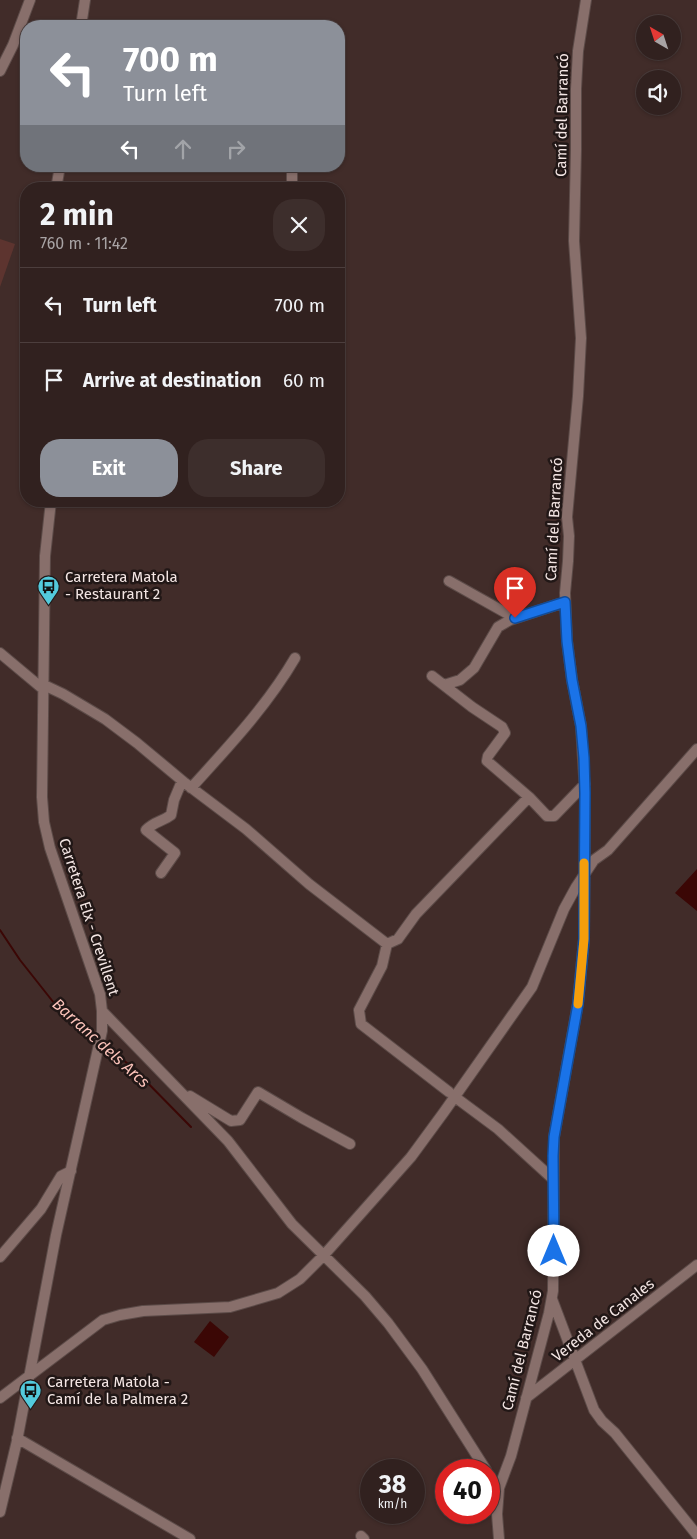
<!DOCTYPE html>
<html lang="en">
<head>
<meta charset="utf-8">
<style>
  body { margin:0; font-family:"Fira Sans",sans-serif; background:#3d2e2c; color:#f1f3f6; height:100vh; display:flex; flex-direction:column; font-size:19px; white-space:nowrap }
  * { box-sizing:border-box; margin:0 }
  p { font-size:16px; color:#a8a3a4 }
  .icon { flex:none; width:28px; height:28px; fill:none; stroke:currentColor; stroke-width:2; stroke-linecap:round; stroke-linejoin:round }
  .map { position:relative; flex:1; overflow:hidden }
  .sheet { position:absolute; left:20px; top:182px; width:325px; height:325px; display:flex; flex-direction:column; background:#31211f; border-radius:20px; box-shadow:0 1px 4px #0004,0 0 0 1px #4c3e3d }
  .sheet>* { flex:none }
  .top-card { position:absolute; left:20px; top:20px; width:325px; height:152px; border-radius:20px; box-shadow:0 1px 4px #0004,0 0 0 1px #4c3e3d; background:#8c9099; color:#fff; overflow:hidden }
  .needle { width:32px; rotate:321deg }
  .controls { position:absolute; left:636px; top:15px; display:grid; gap:10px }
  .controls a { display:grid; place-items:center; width:45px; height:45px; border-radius:50%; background:#31211f; box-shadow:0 1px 4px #0004,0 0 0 1px #4c3e3d; font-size:25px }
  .speed { position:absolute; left:360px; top:1459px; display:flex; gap:10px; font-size:25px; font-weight:700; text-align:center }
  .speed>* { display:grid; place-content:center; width:65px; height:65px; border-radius:50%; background:#31211f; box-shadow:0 1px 4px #0004,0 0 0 1px #4c3e3d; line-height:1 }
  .speed small { font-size:12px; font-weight:400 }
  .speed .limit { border:8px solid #d22; background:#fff; color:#111 }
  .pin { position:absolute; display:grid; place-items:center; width:42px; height:42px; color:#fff; margin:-51px -21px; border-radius:50% 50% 50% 0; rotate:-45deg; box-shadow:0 0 5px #0007 }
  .pin .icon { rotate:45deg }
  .me { position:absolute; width:55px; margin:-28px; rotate:0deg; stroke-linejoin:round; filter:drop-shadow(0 0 4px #0008) }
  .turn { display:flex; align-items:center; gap:18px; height:105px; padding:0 20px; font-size:22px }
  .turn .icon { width:65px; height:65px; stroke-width:2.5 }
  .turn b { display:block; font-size:35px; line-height:42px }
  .lanes { display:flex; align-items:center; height:48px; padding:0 20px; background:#0003; justify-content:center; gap:25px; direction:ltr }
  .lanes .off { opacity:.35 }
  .round { display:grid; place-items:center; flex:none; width:52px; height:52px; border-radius:20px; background:#3d2e2c }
  .head { display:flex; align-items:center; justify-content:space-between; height:85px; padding:0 20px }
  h1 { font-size:30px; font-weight:700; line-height:38px }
  .button { display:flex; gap:10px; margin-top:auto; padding:10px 20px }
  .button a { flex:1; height:58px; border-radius:20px; background:#8c9099; color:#fff; font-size:20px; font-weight:700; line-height:58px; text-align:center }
  .button a+a { background:#3d2e2c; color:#f1f3f6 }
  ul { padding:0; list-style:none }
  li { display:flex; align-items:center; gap:15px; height:75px; padding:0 20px; border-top:1px solid #4c3e3d }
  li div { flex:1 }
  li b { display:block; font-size:19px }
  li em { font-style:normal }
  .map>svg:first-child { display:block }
  .green { fill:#5d342f }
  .water { fill:#3b0705 }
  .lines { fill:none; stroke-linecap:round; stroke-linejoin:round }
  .stream { stroke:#3b0705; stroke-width:2 }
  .minor-casing { stroke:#5c4b48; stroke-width:12 }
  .minor { stroke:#886f6b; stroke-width:10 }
  .route-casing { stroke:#114b97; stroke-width:12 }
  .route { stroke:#1a73e8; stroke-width:9 }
  .slow { stroke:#f59e0b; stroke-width:9 }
  .labels { text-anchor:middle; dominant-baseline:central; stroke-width:5; stroke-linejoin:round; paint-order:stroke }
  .street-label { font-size:15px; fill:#f4e6e4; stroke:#211716 }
  .poi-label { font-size:15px; fill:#f4e6e4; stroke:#211716; text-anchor:start }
  .water-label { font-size:16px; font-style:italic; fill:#fcc3ba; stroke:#211716 }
</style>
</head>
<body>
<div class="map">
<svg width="697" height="1539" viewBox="0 0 697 1539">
  <rect width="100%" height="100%" fill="#412c29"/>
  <!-- green -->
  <path class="green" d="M0,239l15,5 -15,43z"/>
  <!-- water -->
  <path class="water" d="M697,869v42l-22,-18z
    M210,1321l19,16 -15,20 -20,-15z"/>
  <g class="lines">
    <!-- stream -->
    <path class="stream" d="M0,930l20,30 34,43 43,36
      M103,1044l29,23 59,60"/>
    <defs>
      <path id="minor" d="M81,26l4,-26
        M0,71l13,-26 17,-45
        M292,166v23
        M56,189l4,-23
        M449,581l66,37
        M0,653l43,36
        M44,685l19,9 42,25 32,24 48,40 61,46 63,55 78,60
        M444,685l16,-5 14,-12 24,-41 12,-7 55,-18
        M191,788c37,-41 76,-82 104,-130
        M529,797l18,19h7l31,-32
        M161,873l14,-20 -29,-23c9,-9 16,-8 25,-15l3,-15 8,-19
        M387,944l11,-5 18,-25 113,-117 -42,-36 1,-5 17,-23 -3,-6 -30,-20 -40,-31
        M387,944l-5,22 -23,44 2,14 88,68
        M102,1011l126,130 64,83 73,72 23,27 34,46 64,101
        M190,1096l41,25 9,-1 18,-28 44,26 48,26
        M459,1100l39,29 55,50
        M0,1257l41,-48 20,-33 10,-5
        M552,1299l42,111 8,11 13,12 82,102
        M0,1398l103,-78 17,-5 23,-4 87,-4 48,-14 22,-14 24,-24 87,-98 33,-45 88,-125 32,-78 12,-22 18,-27 14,-10 89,-101
        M526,1398l171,-133
        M17,1438l173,101
        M0,1512l17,-71 39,-206 46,-204v-20l-2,-17 -50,-146 -6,-26 -2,-25 3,-241 6,-55
        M361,1536l3,3
        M499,1539l-2,-25 2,-26 12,-32 38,-143 4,-22 1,-154 24,-134 6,-64 1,-146 -4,-67 -9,-46 -5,-39 -2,-48 3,-32 1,-25 -2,-19 11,-121 3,-58 -7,-97 2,-92v-60l2,-38 8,-51"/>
    </defs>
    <!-- minor casing -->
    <use href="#minor" class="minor-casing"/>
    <!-- minor -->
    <use href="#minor" class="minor"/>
  </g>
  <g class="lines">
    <defs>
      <path id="route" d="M515,618l50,-16 2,39 5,39 9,46 3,32 1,35 -1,146 -6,65 -24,133 -1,19 1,95"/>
    </defs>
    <!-- route casing -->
    <use href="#route" class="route-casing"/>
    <!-- route -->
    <use href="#route" class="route"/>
    <!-- slow -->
    <path class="slow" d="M578,1004l6,-65v-76"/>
  </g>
  <!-- icons -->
  <defs>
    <symbol id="bus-pin" viewBox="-11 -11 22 30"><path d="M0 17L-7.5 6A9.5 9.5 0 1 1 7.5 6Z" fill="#53cadc" stroke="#211716"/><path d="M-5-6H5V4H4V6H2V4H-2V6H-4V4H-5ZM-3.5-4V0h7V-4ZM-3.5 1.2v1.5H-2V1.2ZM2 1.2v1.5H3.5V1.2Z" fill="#111"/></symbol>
  </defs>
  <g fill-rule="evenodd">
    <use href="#bus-pin" x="36" y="574" width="25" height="34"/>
    <use href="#bus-pin" x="18" y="1378" width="25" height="34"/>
  </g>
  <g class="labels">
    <!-- street labels -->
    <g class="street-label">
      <text transform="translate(562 115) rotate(-89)">Camí del Barrancó</text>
      <text transform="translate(554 519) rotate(-87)">Camí del Barrancó</text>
      <text transform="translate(89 917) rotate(72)">Carretera Elx - Crevillent</text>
      <text transform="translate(603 1320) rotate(-38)">Vereda de Canales</text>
      <text transform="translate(522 1350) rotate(-76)">Camí del Barrancó</text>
    </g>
    <!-- poi labels -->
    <g class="poi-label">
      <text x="65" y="577">Carretera Matola<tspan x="65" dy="17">- Restaurant 2</tspan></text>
      <text x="47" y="1382">Carretera Matola -<tspan x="47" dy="17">Camí de la Palmera 2</tspan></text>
    </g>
    <!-- water labels -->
    <g class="water-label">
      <text transform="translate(101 1043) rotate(42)">Barranc dels Arcs</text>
    </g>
  </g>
</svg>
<div class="controls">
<a><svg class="needle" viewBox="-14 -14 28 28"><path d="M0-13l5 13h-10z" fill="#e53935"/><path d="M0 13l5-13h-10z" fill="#a8a3a4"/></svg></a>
<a><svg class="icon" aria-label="sound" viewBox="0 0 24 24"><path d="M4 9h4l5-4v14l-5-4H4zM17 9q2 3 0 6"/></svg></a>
</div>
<div class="speed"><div>38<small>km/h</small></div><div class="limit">40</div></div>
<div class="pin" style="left:515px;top:618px;background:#d93025"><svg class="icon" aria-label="arrive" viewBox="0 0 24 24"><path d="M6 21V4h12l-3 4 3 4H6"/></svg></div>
<svg class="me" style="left:554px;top:1251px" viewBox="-20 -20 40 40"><circle r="19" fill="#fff"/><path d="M0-13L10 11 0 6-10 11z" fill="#1a73e8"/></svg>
<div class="top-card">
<div class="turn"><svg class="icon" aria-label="left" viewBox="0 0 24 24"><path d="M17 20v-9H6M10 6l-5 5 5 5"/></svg><div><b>700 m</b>Turn left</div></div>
<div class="lanes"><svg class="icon" aria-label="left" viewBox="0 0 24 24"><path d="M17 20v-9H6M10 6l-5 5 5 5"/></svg><svg class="icon off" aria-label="ahead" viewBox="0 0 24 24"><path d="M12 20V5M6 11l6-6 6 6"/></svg><svg class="icon off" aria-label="right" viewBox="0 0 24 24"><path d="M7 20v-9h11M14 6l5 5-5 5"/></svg></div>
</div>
<section class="sheet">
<div class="head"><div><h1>2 min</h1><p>760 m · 11:42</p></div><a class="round"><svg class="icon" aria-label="close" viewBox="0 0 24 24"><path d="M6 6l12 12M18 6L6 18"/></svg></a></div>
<ul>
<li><svg class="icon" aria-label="left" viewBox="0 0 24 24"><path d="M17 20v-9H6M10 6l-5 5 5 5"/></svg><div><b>Turn left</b></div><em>700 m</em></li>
<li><svg class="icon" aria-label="arrive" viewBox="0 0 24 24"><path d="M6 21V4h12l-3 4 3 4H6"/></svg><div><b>Arrive at destination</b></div><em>60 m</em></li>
</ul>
<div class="button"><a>Exit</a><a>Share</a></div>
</section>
</div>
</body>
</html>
